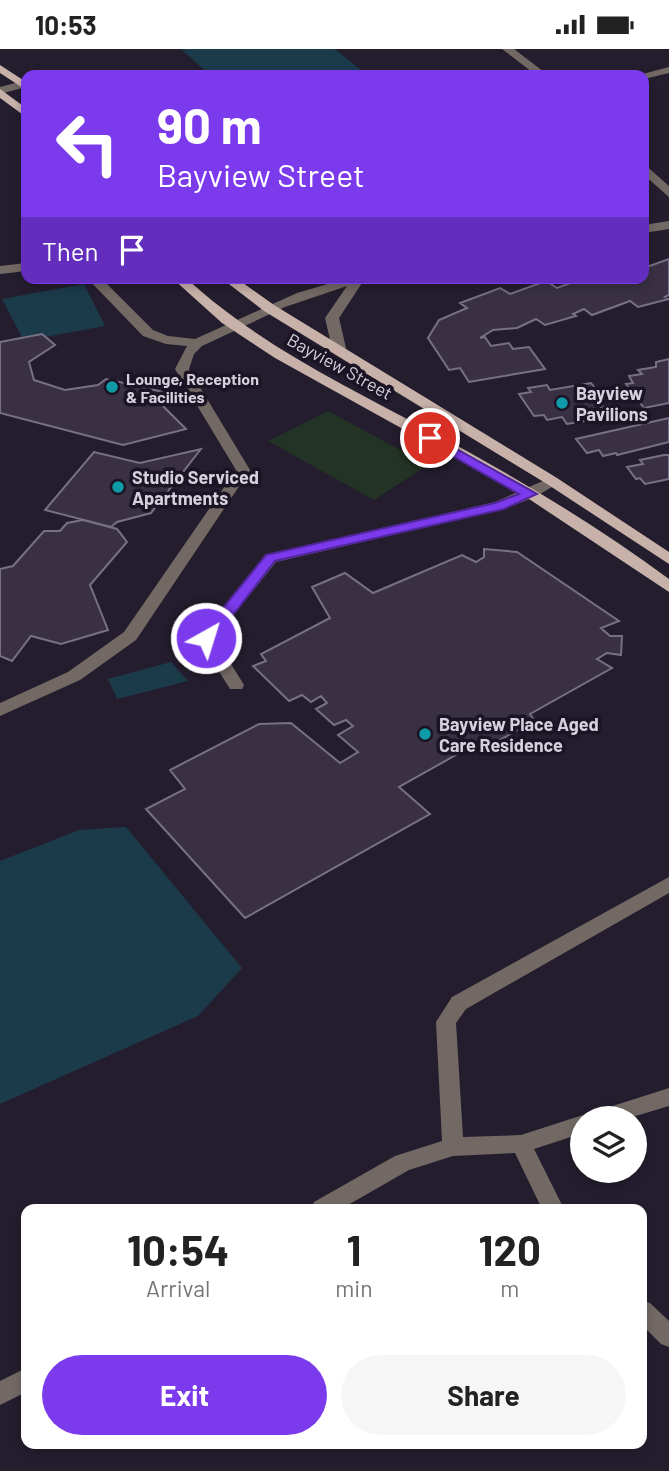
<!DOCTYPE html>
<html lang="en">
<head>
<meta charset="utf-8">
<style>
  body { margin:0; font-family:Barlow,sans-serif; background:#f6f6f6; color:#222; height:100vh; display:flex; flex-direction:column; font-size:26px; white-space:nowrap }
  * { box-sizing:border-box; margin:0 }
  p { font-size:23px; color:#767676 }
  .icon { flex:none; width:38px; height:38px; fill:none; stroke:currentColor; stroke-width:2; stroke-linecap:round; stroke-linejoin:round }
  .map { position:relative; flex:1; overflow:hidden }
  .panel { position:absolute; left:21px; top:1155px; width:626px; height:245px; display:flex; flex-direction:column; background:#fff; border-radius:14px; box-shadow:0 4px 10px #0003 }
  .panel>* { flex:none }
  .hud { position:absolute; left:21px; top:21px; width:628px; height:214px; border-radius:14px; box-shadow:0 4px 10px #0003; background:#7c3aed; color:#fff; overflow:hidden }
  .tools { position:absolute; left:570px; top:1057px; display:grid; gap:14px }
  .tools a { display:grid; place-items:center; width:77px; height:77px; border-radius:50%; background:#fff; box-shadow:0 4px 10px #0003; font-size:35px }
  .pin { position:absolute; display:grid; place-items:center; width:60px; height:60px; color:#fff; margin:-30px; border:4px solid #fff; border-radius:50%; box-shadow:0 2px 7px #0007 }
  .me { position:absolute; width:77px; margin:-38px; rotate:39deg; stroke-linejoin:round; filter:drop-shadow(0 0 5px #0008) }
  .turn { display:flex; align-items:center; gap:24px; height:147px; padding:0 21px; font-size:32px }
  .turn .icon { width:91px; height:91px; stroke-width:2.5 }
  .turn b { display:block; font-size:49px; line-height:60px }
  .then { display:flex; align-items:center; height:66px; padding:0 21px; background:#0003; gap:14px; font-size:26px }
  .eta { display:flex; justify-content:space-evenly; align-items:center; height:119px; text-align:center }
  .eta b { font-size:42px; font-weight:700; line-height:49px }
  .primary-button { display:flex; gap:14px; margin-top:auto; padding:14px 21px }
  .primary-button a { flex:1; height:80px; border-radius:42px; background:#7c3aed; color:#fff; font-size:28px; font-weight:700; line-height:80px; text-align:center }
  .primary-button a+a { background:#f6f6f6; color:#222 }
  .status { display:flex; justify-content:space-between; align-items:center; height:49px; padding:0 35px; background:#fff; direction:ltr }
  .status svg { height:19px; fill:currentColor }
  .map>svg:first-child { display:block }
  .green { fill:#233325 }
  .water { fill:#1b3a4a }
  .building { fill:#393143; stroke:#787085; stroke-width:2 }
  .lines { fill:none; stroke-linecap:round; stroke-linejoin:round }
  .minor { fill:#736964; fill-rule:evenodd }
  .major { fill:#c7b1a9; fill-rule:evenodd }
  .route { fill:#7c3aed; stroke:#51269a; stroke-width:2 }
  .culture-dot { fill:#0f9aa8; stroke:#1b1424; stroke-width:2.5 }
  .labels { text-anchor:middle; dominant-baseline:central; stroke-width:7; stroke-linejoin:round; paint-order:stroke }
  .far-poi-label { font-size:16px; font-weight:bold; fill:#d5d0dc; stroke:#1b1424; text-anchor:start }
  .street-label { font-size:18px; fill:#d5d0dc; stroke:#1b1424 }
  .poi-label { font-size:18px; font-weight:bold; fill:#d5d0dc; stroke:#1b1424; text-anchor:start }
</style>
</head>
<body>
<div class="status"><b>10:53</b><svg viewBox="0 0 49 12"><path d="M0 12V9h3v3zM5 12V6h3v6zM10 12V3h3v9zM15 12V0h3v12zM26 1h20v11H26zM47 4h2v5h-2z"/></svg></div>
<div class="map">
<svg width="669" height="1422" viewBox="0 0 669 1422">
  <rect width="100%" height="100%" fill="#241d2e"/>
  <!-- green -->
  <path class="green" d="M328,362l100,54 -54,35 -106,-59z"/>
  <!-- water -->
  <path class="water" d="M181,0h154l32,26h-157z
    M84,235l21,42 -81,15 -22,-42z
    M171,613l17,19 -71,18 -9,-20z
    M126,778l116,141 -44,48 -198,88v-243l79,-31z"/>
  <!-- building -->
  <path class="building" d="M669,210v36l-4,2 4,2 -31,8 -8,-6 -38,14 -8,-6 -11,5 3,2 -31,9 -9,-6 -19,9 -24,2 -13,8 5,-1 6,9 18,-3 4,6 16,-2 16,22 -76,13 -9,-14 -11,2 -21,-32 11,-18 28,-12 -7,-5 40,-15 10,6 36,-13 11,7 27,-10h60v-10z
    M42,285l13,11 -26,17 5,18 31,10 33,-5 8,-6 62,14 -7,11 25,25 -63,16 -123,-32v-71z
    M669,310v44l-25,5 -18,-24 7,-1 -4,-7 13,-2 -4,-4 18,-3v-5z
    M591,334l12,16 -7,1 5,7 8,-2 7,11 -49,8 -5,-7 -15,3 -3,-5 -10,1 -15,-22 12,-2 -3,-4 19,-3 3,5z
    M669,369v24l-52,13 -1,-2 -13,3 -4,-6 -12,3 -11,-14z
    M201,400l-50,64 -34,9 -6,5 -66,-17 49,-58 46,11z
    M664,406h5v24l-24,5 -5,-6 -4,1 -9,-12 16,-3 -3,-4z
    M83,471l34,9 10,13 -37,43 18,45 -47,14 -30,-8 -19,25 -12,-5v-87l13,-3 31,-35h16l7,-8z
    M484,500l33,3 102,69 -18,7 9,8h12l-1,19 -14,-2 -10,6 15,9 -82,46 4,6 -21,13 -27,14 -7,-5 -80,45 31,27 -185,104 -99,-109 39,-20 -15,-19 89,-46 32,-1 49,40 18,-11 -20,-17 15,-9 -7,-6 -12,5 -18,-16 11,-6 -6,-7 -10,6 -9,-7 -13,6 -36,-35 13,-5 -5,-7 69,-36 -18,-31 33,-14 28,20 89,-38 14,7 8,-5z"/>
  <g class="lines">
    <!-- minor -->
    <path class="minor" d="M502,0h12l34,26h-12z
      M669,18v6l-25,6v-4h-5z
      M23,32l3,1v5l-26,7v-7z
      M644,115l25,22v11l-25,-22z
      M669,172v8l-25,4v-8z
      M26,214v8l-26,3v-8z
      M87,229h14l52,52 15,6 27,3 102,-46 51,-15h26l-12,5 -23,35 7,30 -2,3 -5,1 -7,-4 -7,-30 22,-32 -62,21 -83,39 -8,8 -5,15 61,101 -114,170 -56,40 -80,36v-13l68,-31 56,-40 112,-162 -61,-101 12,-23 -21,-2 -23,-8z
      M552,428l5,1 2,3 -2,3 -22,13 -31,12 -228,53 -61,76 29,47 -2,4h-12l-32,-51 67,-83 230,-53z
      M669,828v16l-203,116 -10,14 7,114 58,-2 62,-20 8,3 3,-6 75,-24v18l-40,12h-46v15l-49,16 30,60h-22l-27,-56 -62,3 -44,14 -68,39h-30l3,-7 81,-46 47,-15 -6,-119 16,-25z
      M642,1251l8,3 19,18v26l-8,-3 -19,-19z
      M26,1319v24l-26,13v-24z"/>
    <!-- major -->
    <path class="major" d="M0,16l26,17v8l-26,-17z
      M0,40l26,19v9l-26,-19z
      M172,229h14c73,67 161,109 248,155 81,44 161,91 235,146v13l-140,-93 -254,-141 -53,-35z
      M221,229h15l38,27 283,173 112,74v12l-122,-80 -283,-173z"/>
  </g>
  <!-- route -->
  <path class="route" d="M430,385l107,60 -33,15 -229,52 -63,81h-11l-2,-4 2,-3 65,-80 229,-52 24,-9 -93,-53 -2,-3z"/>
  <!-- markers -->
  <g class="culture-dot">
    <circle cx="112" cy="338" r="7"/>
    <circle cx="562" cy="354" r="7"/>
    <circle cx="118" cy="438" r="7"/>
    <circle cx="425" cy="685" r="7"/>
  </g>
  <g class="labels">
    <!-- far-poi labels -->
    <g class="far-poi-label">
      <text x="126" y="329">Lounge, Reception<tspan x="126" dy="18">&amp; Facilities</tspan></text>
    </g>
    <!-- street labels -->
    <g class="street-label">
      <text transform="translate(340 317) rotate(29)">Bayview Street</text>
    </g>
    <!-- poi labels -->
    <g class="poi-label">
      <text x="576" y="344">Bayview<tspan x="576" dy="21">Pavilions</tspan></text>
      <text x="132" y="428">Studio Serviced<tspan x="132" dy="21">Apartments</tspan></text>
      <text x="439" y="675">Bayview Place Aged<tspan x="439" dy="21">Care Residence</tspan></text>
    </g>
  </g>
</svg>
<div class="tools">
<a><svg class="icon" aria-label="layers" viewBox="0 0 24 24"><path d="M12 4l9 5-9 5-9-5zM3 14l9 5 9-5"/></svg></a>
</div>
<div class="pin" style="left:430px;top:389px;background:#d93025"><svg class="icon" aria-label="arrive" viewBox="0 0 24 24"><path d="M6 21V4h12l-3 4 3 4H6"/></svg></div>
<svg class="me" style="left:206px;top:589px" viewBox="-20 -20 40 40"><circle r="17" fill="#7c3aed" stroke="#fff" stroke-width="3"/><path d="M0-11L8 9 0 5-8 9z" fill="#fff"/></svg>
<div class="hud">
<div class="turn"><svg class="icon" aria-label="left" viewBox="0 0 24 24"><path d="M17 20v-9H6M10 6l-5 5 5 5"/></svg><div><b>90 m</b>Bayview Street</div></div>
<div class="then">Then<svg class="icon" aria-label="arrive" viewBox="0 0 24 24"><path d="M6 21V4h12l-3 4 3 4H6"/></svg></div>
</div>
<section class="panel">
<div class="eta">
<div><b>10:54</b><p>Arrival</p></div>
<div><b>1</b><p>min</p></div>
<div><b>120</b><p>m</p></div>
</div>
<div class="primary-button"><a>Exit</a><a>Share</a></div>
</section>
</div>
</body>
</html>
